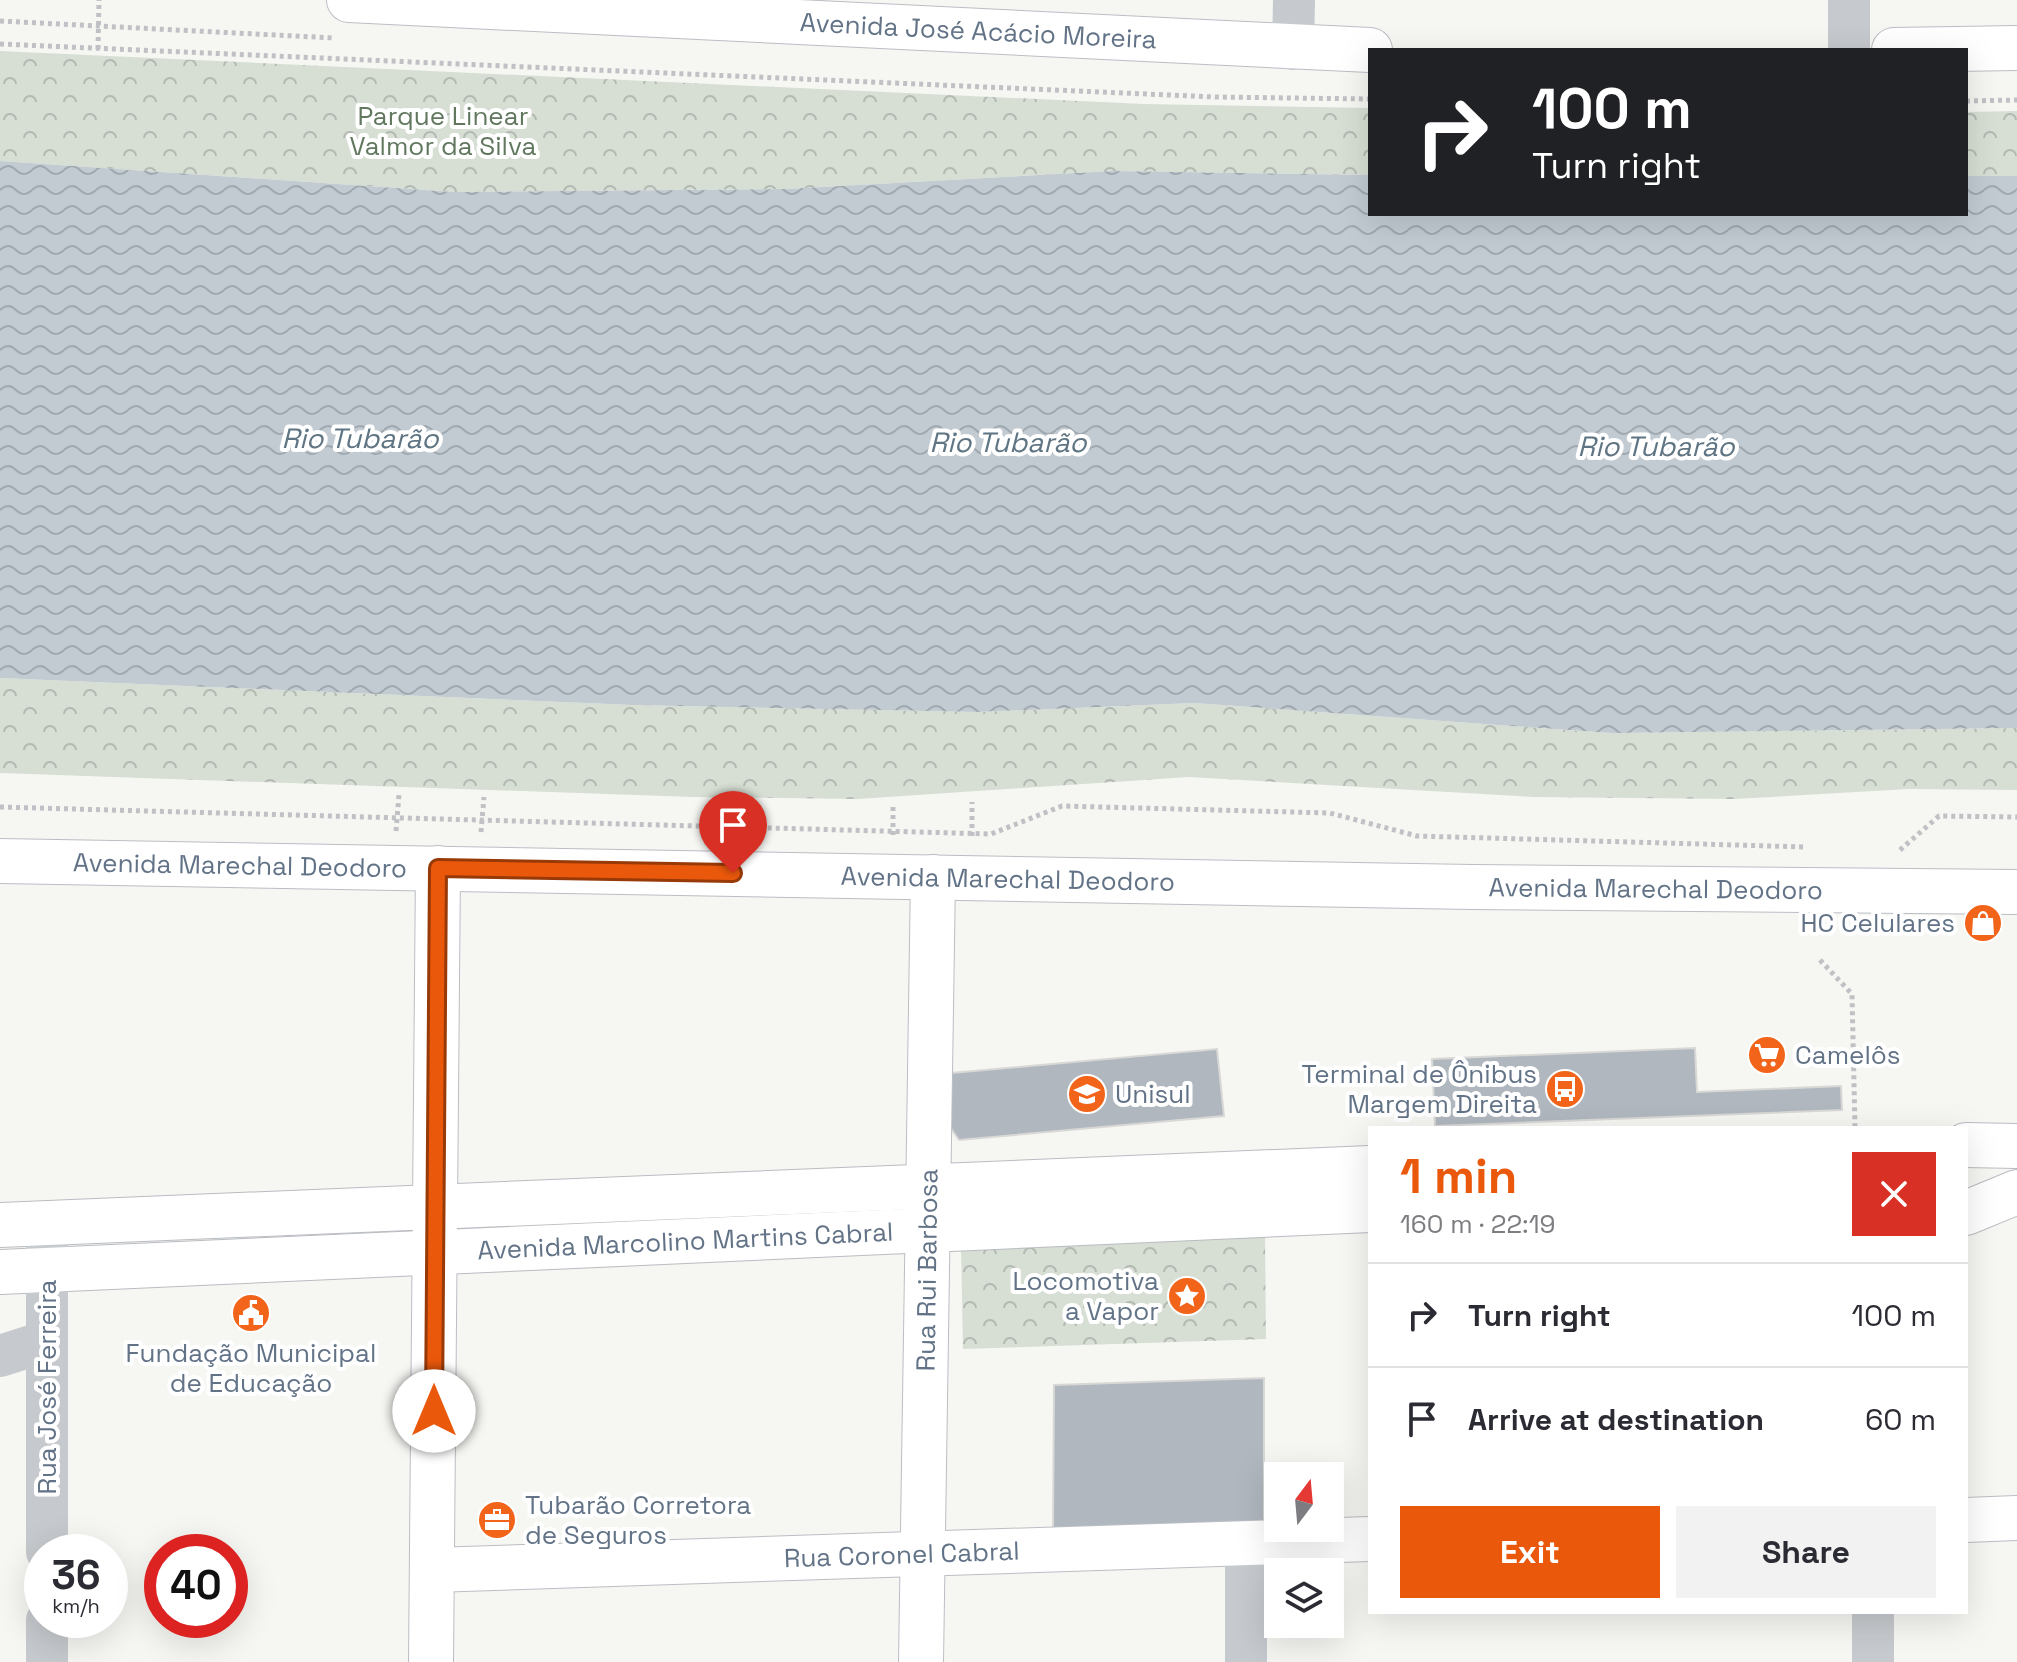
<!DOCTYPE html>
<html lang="en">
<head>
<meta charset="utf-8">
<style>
  body { margin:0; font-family:"Space Grotesk",sans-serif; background:#f2f2f3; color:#2b2b33; height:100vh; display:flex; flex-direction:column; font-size:30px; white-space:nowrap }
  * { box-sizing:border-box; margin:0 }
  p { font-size:26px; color:#7c7c81 }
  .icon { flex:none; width:44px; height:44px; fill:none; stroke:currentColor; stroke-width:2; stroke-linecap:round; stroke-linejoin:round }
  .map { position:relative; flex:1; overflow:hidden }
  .panel { position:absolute; left:1368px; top:1126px; width:600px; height:488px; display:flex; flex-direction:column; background:#fff; border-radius:0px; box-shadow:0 8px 32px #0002 }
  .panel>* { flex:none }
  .hud { position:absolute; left:1368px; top:48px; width:600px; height:168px; border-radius:0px; box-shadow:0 8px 32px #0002; background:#202124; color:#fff; overflow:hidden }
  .needle { width:52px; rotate:16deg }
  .fabs { position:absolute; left:1264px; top:1462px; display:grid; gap:16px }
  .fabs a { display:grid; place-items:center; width:80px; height:80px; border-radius:0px; background:#fff; box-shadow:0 8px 32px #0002; font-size:40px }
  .speed { position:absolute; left:24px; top:1534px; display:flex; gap:16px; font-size:40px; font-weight:700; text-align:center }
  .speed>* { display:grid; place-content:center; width:104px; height:104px; border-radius:50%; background:#fff; box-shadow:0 8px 32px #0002; line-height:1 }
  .speed small { font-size:20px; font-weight:400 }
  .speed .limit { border:12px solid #d22; background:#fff; color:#111 }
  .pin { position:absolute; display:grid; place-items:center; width:68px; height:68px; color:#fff; margin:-82px -34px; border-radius:50% 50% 50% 0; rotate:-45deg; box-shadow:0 0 8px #0007 }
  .pin .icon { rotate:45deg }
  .me { position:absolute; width:88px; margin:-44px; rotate:0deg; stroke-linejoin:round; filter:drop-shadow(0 0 6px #0008) }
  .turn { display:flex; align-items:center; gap:28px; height:168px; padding:0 32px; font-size:36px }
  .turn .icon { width:104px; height:104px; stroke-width:2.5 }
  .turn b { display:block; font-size:56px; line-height:68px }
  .round { display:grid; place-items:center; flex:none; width:84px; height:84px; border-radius:0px; background:#f2f2f3 }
  .headline { display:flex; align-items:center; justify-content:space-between; height:136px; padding:0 32px }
  h1 { font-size:48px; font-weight:700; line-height:60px; color:#ea580c }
  .button { display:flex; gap:16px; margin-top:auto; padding:16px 32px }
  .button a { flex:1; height:92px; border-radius:0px; background:#ea580c; color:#fff; font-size:32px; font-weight:700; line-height:92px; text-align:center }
  .button a+a { background:#f2f2f3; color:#2b2b33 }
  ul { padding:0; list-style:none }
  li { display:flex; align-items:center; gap:24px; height:104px; padding:0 32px; border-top:2px solid #e1e1e2 }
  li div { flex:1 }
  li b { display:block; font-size:30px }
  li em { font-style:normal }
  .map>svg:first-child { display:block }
  .park { fill:url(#park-crowns) }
  .water { fill:url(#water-waves) }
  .building { fill:#b0b7be; stroke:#d8d8d6; stroke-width:2 }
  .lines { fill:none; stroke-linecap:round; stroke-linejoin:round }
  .secondary-casing { stroke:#babec4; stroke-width:46 }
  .primary-casing { stroke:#b9bcc1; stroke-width:46 }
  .path { stroke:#bfc1c4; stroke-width:5; stroke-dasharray:4 4; stroke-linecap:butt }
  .street { stroke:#c6c9cd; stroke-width:42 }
  .secondary { stroke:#fff; stroke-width:44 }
  .primary { stroke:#fff; stroke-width:44 }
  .route-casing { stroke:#983908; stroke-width:20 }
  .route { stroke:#ea580c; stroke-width:14 }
  .labels { text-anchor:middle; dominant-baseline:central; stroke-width:8; stroke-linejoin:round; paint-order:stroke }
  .street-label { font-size:26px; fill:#637387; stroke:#fff }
  .park-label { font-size:26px; fill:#61785f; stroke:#fff }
  .poi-label { font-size:26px; fill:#637387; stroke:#fff; text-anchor:end }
  .water-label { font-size:28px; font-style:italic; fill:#5f7583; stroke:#fff }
</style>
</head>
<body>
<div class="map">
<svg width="2017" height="1662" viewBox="0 0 2017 1662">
  <defs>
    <pattern id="park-crowns" width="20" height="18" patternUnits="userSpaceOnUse" patternTransform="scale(2)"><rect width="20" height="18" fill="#d7dfd4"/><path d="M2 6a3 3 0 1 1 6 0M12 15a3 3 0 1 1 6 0" fill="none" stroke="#b2b9b2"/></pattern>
    <pattern id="water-waves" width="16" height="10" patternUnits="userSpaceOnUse" patternTransform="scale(2)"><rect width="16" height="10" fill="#c2cbd2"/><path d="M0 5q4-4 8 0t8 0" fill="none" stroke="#a1a9b0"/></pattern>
  </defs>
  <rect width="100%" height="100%" fill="#f6f7f3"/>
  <!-- park -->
  <path class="park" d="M0,51l1144,53 226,4v67l-257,-4 -327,18 -332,3 -454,-31z
    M2017,111v65h-51v-64z
    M0,678l632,27 345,7 217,-9 417,30 406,-5v62l-108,-1 -174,10 -202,-2 -344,-20 -331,22 -166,-2 -692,-24z
    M1265,1232l1,107 -303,10 -2,-102z"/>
  <!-- water -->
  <path class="water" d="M0,161l454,31 332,-3 327,-18 257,4v39h596v-38h51v552l-406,5 -417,-30 -217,9 -345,-7 -632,-27z"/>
  <!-- building -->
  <path class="building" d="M1695,1048l2,44 144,-6 1,24 -407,16 -3,-67z
    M1217,1049l7,67 -265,24 -9,-13 2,-54z
    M1264,1378v146l-211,8 1,-147z"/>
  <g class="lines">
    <defs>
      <g id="secondary">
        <path id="s1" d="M349,0l1021,50"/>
        <path d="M1894,50l123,-2"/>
        <path id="s2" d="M0,861l1472,26 545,5"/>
        <path d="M1966,1520l51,-2"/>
        <path id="s3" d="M432,1570l938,-31"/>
        <path d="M431,1662l7,-794"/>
        <path id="s4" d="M921,1662l12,-785"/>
      </g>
      <g id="primary">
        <path d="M1966,1145l51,1"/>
        <path d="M1966,1213l51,-21"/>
        <path d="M0,1225l1370,-57"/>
        <path id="s5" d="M0,1272l1370,-62"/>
      </g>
    </defs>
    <!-- secondary casing -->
    <use href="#secondary" class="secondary-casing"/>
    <!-- primary casing -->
    <use href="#primary" class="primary-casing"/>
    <!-- path -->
    <path class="path" d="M0,21l334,17
      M0,44l1215,53 155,2
      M98,49l1,-49
      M1966,101l51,-1
      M0,807l991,27 71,-28 268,7 87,23 389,11
      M396,831l3,-36
      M481,832l3,-35
      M893,835v-28
      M972,836v-34
      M1900,850l39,-34 78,1
      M1820,960l32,34 3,134"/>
    <!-- street -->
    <path class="street" d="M1849,0v50
      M1293,49l1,-49
      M0,1356l47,-15
      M1246,1543v119
      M47,1552v-319
      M47,1620v42
      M1873,1662v-50"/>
    <!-- secondary -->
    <use href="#secondary" class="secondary"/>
    <!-- primary -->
    <use href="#primary" class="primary"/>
  </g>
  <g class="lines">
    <defs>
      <path id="route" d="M434,1411l4,-543 295,5"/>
    </defs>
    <!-- route casing -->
    <use href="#route" class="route-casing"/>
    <!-- route -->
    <use href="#route" class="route"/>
  </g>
  <!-- icons -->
  <defs>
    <symbol id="shop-disc" viewBox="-11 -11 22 22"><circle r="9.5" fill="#f26419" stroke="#fff"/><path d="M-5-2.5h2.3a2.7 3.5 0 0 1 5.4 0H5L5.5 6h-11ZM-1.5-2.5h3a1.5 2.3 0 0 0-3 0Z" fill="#fff"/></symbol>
    <symbol id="supermarket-disc" viewBox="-11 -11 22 22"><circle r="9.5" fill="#f26419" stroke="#fff"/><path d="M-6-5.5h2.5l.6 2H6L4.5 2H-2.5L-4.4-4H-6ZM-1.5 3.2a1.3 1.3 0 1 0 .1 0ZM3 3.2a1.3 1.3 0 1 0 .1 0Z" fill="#fff"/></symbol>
    <symbol id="bus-disc" viewBox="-11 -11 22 22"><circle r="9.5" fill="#f26419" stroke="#fff"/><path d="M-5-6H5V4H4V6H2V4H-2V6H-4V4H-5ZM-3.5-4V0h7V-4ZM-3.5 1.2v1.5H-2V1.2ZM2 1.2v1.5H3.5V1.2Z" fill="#fff"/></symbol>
    <symbol id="university-disc" viewBox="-11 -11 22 22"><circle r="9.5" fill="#f26419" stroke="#fff"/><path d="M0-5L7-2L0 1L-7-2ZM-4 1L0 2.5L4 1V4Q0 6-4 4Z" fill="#fff"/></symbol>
    <symbol id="sight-disc" viewBox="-11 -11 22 22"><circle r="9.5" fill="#f26419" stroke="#fff"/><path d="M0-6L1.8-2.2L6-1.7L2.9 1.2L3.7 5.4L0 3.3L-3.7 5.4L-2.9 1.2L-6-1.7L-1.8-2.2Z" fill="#fff"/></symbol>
    <symbol id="civic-disc" viewBox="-11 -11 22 22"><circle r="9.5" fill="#f26419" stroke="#fff"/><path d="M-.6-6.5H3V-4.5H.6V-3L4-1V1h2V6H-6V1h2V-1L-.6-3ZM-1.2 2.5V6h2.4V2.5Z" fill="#fff"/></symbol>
    <symbol id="office-disc" viewBox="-11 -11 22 22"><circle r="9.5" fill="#f26419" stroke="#fff"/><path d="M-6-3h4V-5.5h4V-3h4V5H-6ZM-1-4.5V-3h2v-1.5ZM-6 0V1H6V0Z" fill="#fff"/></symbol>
  </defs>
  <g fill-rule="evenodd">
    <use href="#shop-disc" x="1961" y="901" width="44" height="44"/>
    <use href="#supermarket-disc" x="1745" y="1033" width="44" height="44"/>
    <use href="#bus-disc" x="1543" y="1067" width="44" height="44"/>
    <use href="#university-disc" x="1065" y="1072" width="44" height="44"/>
    <use href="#sight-disc" x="1165" y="1274" width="44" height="44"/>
    <use href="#civic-disc" x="229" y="1291" width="44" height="44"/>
    <use href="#office-disc" x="475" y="1498" width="44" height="44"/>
  </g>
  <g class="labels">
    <!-- street labels -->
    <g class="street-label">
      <text stroke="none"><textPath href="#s1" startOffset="630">Avenida José Acácio Moreira</textPath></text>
      <text stroke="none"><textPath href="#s2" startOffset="240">Avenida Marechal Deodoro</textPath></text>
      <text stroke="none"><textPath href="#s2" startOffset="1008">Avenida Marechal Deodoro</textPath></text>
      <text stroke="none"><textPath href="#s2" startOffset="1656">Avenida Marechal Deodoro</textPath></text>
      <text stroke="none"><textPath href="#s5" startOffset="686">Avenida Marcolino Martins Cabral</textPath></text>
      <text stroke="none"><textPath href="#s4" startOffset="392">Rua Rui Barbosa</textPath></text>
      <text transform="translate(47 1387) rotate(-90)">Rua José Ferreira</text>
      <text stroke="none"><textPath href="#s3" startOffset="470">Rua Coronel Cabral</textPath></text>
    </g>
    <!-- park labels -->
    <g class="park-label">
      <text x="443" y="116">Parque Linear<tspan x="443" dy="30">Valmor da Silva</tspan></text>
    </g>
    <!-- poi labels -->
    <g class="poi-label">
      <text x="1955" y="923">HC Celulares</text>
      <text x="1795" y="1055" text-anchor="start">Camelôs</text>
      <text x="1537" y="1074">Terminal de Ônibus<tspan x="1537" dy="30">Margem Direita</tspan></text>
      <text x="1115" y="1094" text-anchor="start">Unisul</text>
      <text x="1159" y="1281">Locomotiva<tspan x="1159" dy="30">a Vapor</tspan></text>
      <text x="251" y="1353" text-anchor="middle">Fundação Municipal<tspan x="251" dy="30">de Educação</tspan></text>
      <text x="525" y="1505" text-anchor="start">Tubarão Corretora<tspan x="525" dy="30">de Seguros</tspan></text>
    </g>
    <!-- water labels -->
    <g class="water-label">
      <text x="360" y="438">Rio Tubarão</text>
      <text x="1008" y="442">Rio Tubarão</text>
      <text x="1656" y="446">Rio Tubarão</text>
    </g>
  </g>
</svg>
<div class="fabs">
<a><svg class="needle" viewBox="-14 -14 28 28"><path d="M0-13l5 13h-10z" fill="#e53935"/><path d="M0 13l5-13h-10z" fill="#7c7c81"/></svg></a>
<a><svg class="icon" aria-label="layers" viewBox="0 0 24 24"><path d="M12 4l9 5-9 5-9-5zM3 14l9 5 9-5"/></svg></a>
</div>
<div class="speed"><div>36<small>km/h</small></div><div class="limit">40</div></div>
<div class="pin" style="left:733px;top:873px;background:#d93025"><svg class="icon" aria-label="arrive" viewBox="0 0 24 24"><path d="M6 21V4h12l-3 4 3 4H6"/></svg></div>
<svg class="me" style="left:434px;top:1411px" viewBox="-20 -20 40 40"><circle r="19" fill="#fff"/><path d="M0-13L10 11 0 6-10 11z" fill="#ea580c"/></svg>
<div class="hud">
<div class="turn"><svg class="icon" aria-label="right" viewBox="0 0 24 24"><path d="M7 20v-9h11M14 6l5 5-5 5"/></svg><div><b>100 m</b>Turn right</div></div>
</div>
<section class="panel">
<div class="headline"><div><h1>1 min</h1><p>160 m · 22:19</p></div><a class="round" style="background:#d93025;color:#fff"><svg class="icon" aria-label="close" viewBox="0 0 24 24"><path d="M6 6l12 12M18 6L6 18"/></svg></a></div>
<ul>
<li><svg class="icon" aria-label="right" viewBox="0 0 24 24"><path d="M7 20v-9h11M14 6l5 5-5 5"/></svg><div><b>Turn right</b></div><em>100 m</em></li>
<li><svg class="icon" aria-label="arrive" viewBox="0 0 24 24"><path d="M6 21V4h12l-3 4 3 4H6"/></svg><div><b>Arrive at destination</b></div><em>60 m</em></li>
</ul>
<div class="button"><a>Exit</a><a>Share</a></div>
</section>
</div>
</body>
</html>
